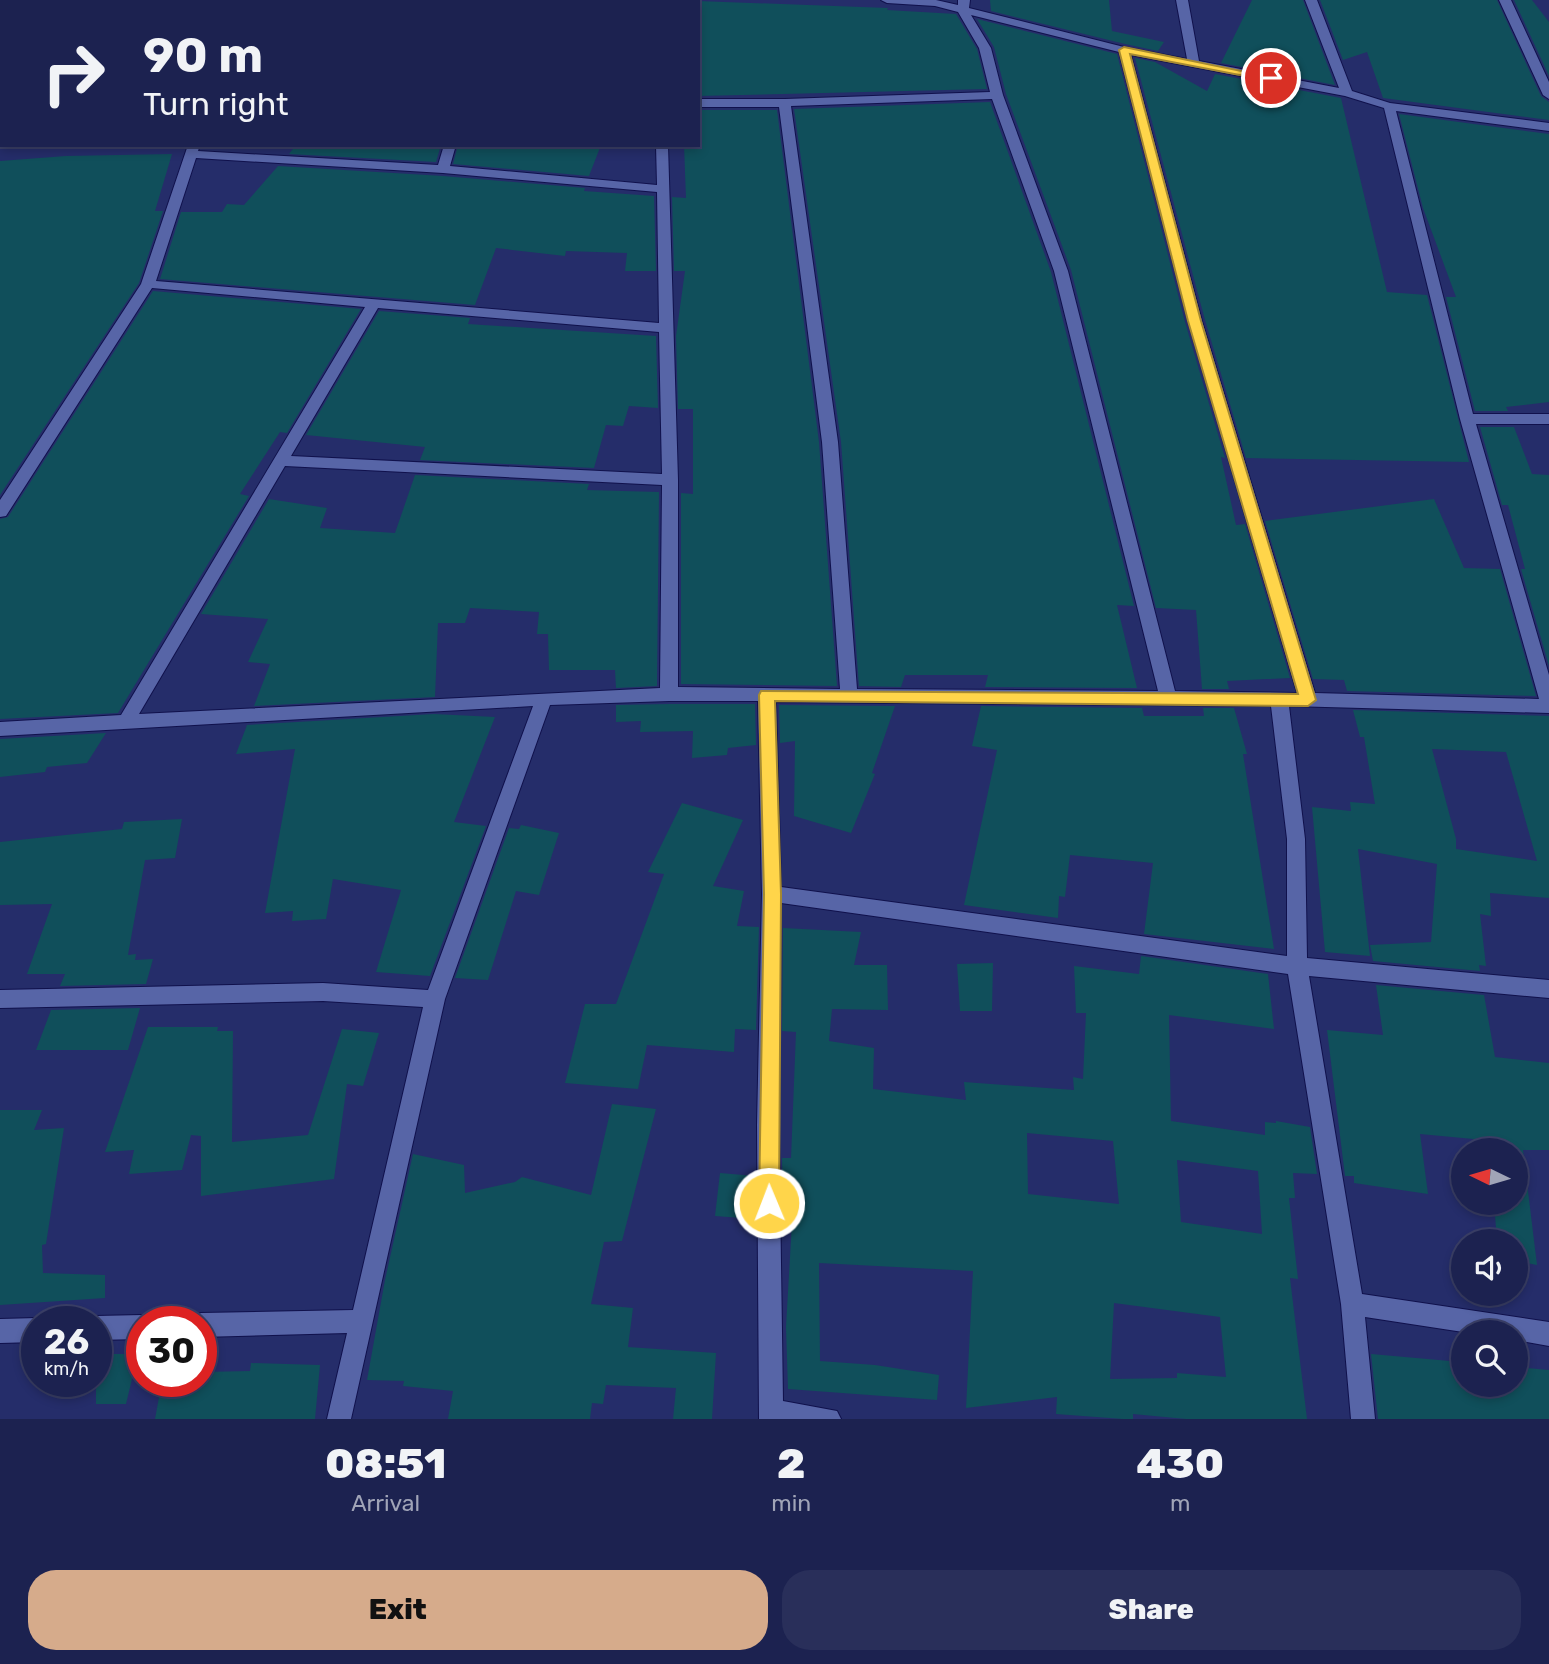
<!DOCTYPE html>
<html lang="en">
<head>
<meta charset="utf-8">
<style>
  body { margin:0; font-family:Rubik,sans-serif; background:#292f5a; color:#f1f3f6; height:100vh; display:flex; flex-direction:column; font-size:26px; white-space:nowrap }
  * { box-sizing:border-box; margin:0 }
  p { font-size:23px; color:#a0a4b7 }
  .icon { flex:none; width:38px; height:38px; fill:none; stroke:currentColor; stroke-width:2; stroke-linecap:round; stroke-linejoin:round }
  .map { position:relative; height:1419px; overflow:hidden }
  .sheet { display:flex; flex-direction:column; background:#1c2250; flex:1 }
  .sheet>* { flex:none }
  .banner { position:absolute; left:0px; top:0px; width:700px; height:147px; box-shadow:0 4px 10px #0003,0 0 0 2px #3a3f67; background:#1c2250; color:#f1f3f6; overflow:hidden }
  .needle { width:46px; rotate:275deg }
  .tools { position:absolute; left:1451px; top:1138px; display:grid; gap:14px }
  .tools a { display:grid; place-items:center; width:77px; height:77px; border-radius:50%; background:#1c2250; box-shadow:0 4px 10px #0003,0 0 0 2px #3a3f67; font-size:35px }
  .speed { position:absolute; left:21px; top:1306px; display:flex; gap:14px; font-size:35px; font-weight:700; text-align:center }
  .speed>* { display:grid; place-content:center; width:91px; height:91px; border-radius:50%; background:#1c2250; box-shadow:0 4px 10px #0003,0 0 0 2px #3a3f67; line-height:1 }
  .speed small { font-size:18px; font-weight:400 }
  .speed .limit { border:10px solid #d22; background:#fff; color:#111 }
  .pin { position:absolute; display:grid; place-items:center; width:60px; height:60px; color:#fff; margin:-30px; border:4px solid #fff; border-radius:50%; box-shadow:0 2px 7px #0007 }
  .me { position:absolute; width:77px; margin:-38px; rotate:359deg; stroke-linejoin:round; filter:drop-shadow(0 0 5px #0008) }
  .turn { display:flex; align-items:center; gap:24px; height:147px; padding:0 28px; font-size:32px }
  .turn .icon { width:91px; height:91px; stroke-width:2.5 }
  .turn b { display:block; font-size:49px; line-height:60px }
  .eta { display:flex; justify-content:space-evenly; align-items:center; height:119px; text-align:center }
  .eta b { font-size:42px; font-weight:800; line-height:49px }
  .action { display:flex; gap:14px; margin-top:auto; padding:14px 28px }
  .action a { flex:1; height:80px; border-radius:28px; background:#d6ab8b; color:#111; font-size:28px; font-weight:800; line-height:80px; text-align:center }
  .action a+a { background:#292f5a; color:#f1f3f6 }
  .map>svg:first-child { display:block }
  .built { fill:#2f387a }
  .building { fill:#104f5b; fill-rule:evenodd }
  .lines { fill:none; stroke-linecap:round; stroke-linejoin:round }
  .minor-casing { stroke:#10114c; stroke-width:2 }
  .minor { fill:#5765a7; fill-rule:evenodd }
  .route { fill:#ffd54a; stroke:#a68a30; stroke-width:2 }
</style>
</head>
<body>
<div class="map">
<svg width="1549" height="1419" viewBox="0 0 1549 1419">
  <rect width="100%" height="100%" fill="#252d6a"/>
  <!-- built -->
  <path class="built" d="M0,0h483l-481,2v10z"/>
  <!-- building -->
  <path class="building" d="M990,0h119l3,31 52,11 -6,9 -33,-7 -134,-33z
    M1252,0h51l32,85 -114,-22z
    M1320,0h177l44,96 8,6v18l-166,-22 -16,-46 -24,8z
    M1514,0h18l17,22v54z
    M698,1l190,7 -1,2 69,4 21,35 10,40 -289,7z
    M977,19l140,35 68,268 40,136 -4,-1 15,68 9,-1 45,154 -63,3 2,8h-27l-6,-79 -40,-2 -85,-338 -65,-176 -12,-47z
    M1135,58l20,4 52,29 8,-17 126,24 46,194 40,3 42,167 -223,-4 -41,-138z
    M990,102l61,170 83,334 -17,-1 20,83 -152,-1 3,-12h-83l-4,12 -42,-1 -18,-244 -47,-333z
    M698,110h79l42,332 18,244 -156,-2v-191l12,1v-85h-15l-2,-73 9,-65h-11l-2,-74 14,1 -2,-53h14z
    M1399,114l150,20v268l-43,5 2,4h-33l-29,-114h10l-33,-89z
    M296,145h145l-5,17 -147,-8z
    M458,145h143l-12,31 -136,-12z
    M172,154l-17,57h8l-24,72 -139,212v-334l66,-5z
    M278,166l165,10 142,12 -1,3 70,5 2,75h-31l2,-18 -61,-2 -1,5 -69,-8 -21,57 -315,-26 21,-67h41l5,-8 17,1z
    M153,291l208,18 -74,124 -7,-1 -40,62 9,2 -131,217 -118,6v-200l8,-2z
    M379,311l91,7 -2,6 188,12 2,72 -29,-2 -6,20 -17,-1 -12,43 -174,-8 5,-13 -119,-12z
    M1480,427h34l18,47 17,1v191l-28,-97h4l-17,-64h-6z
    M415,475l174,9 -2,6 72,2 -2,194 -41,2 -1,-18h-66l-1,-36h-11l2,-22 -69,-4 -5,15h-27l-3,74 -181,9 16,-42 -22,-2 20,-43 -67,-5 68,-115 58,9 -7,20 75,5z
    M1434,499l30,69 36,1 36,127 -189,-5 -3,-11 -31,-1 -48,-158z
    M669,704h86l1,41 -28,3 -1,7 -35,3 1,-27 -53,1 1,-11 -25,1v-17z
    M779,705l116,1 -23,67 3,1 -24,59 -57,-17 1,-75 -15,2z
    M981,706l161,2 2,8h60l-1,-8h31l13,46h-4l31,195 -130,-15 9,-71 -83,-8 -5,42 -6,-1 -1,22 -94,-13 33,-155 -25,-4z
    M1353,710l196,6v182l-59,-5 1,23 -11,-2 6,52 -7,-1 1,6 -107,-10 -3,-16 61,-3 6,-78 -79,-15 12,107 -45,-4 -13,-145 39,4 -1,-9 25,2 -11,-67h-4zM1432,749l74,3 31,109 -81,-12v-10z
    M434,714l61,3 -41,105 32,4 -56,150 -54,-4 25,-82 -68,-11 -7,40 -34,2 1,-10 -28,2 30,-164 -59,5 11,-29z
    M106,733l-19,30 -40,4 -2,5 -45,5v-38z
    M682,803l61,17 -30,66 31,5 -7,35 22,1 -3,103 -21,-1 -1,23 -87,-7 -9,44 -73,-6 20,-79h31l48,-130 -16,-2z
    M182,819l-7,39 -30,2 -17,95 8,-1 -1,6 18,-1 -7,25 -86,2 5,-12h-38l25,-70 -52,1v-63l122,-13 2,-7z
    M521,825l38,8 -20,62 -23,-4 -28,89 -33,-2 54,-150 10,1z
    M783,928l78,4 -7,33h33l1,45 -56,-1 -3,32 45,7 -1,41 93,11 -2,-18 110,8 -1,-13 10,2 3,-66h-10l-2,-47 65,8 2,-18 127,18 6,55 -105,-14 2,106 94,14v-13l11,1v-2l34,6 7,47 -24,-1 2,25h-6l9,81 -8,-1 17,141h-121l-53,-5v5h-10l-67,-5 1,-17 -91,11 7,-137 -154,-8 1,98 55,4 64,10 -2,25 -149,-11 -2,-62 6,-105h-9l-1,-64h9l5,-126 -14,-1zM1027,1133l86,8 6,63 -91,-10zM1177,1160l81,11 4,63 -81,-12zM1114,1303l106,14 6,60 -49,-4v5l-67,1z
    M993,963l-1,48h-32l-3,-47z
    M1376,985l108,10 11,62 54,6v87h-26l14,115 -21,-4v-20h-19l-3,-39h22v-52h-30l-2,-10 -64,-6 8,60 -74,-11v-7h-9l-18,-146 56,5z
    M140,1008l-12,42h-92l15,-40z
    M148,1027h70l-1,4h16l-1,111 76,-7 34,-106 37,4 -16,53 -16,-2 -13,95 -133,17v-60l-10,-1 -9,35 -53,4 5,-24 -29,2z
    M612,1104l44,5 -34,132 -18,1 -13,62 42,4 -5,39 88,6 -4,66h-39l3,-31 -70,-3 -3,19 -11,-1 -2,16h-142l5,-28 -50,-5 1,-5 -37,-1 18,-100 28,-126 51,11 1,28 50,-11 7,-5 69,18z
    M0,1110h42l-8,20 30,-2 -18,116 -4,1 1,28 62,2v23l-105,7z
    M720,1173l35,3v43l-40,-3z
    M96,1354h42l-12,50h-30z
    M1371,1354l90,8v-3h2v25h53v-17l33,3v49h-171z
    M251,1363l69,2 -5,54h-160l7,-38h39v-9l49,-1z"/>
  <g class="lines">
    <defs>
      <path id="minor" d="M525,0h17l-18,2z
        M654,0h12v2h-12z
        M881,0h55l22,5v-5h12l-1,8 155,39 63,12 -11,-59h12l11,61 140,27 -34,-88h12l35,91 38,12 159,20v8l-153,-20 77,303h76v10h-73l73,251v38l-260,-7 16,133 2,119 242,22v18l-240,-22 53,318 187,28v24l-33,-6v-8h-53l-98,-15 10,102h-24l-10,-115 -53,-330 -507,-71 -2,222 4,276 54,10 4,8h-82l-2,-294 5,-231 -4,-193h-89l-119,4 -105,294 -94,420h-24l20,-86 -146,4v-16h-10l2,-4 8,-4 152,-3 70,-303 -100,-6 -323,7v-18l323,-7 105,7 105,-284 -533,30v-14l121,-7 244,-408 -213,-19 -146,228 -6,1v-17l141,-216 47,-139h12l-2,6 240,14 6,-20h12l-6,21 207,19 -1,-40h12l10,335v207l162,2 -18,-247 -43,-335h-81v-8h87l205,-7 -11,-44 -21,-36 -23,-6 -48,-3zM971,15l148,37 69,269 109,372 -122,-2 -107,-420 -65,-176 -12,-47zM1131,55l214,41 39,12 76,311 79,280 -224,-6 -113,-372zM992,99l62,172 104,420 -301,-2 -19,-247 -47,-336zM196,158l247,15 214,19 2,131 -503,-42zM378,308l281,24 3,142 -371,-18zM285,466l377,19 -2,203 -521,26zM776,702l495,4 16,133v117l-506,-69z
        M1499,0h12l38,82v17l-6,-4z
        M0,15h2v6h-2z
        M142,1315l9,6h-9v18l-46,1v-19h-9l9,-5z
        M37,1318l7,3h-7v21l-37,1v-24z"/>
    </defs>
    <!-- minor casing -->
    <use href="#minor" class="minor-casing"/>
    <!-- minor -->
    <use href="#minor" class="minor"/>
  </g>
  <!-- route -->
  <path class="route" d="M1124,47l152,31 -5,3 -141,-27 71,267 115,379 -8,6 -533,-5 6,193 -2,309 -3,7 -7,3 -7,-3 -3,-7 5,-309 -5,-199 2,-4 537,3 -110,-373 -69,-271z"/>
</svg>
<div class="tools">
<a><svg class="needle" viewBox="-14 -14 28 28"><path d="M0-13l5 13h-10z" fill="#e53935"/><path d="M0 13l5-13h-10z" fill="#a0a4b7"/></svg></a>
<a><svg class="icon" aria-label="sound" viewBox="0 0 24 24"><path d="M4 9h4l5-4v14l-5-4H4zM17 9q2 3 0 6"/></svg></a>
<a><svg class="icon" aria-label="search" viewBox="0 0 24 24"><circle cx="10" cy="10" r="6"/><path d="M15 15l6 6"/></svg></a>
</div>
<div class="speed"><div>26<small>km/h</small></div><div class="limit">30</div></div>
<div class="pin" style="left:1271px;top:78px;background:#d93025"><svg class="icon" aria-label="arrive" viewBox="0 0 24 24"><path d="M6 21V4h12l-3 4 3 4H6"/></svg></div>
<svg class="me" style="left:769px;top:1203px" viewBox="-20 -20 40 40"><circle r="17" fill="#ffd54a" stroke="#fff" stroke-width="3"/><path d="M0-11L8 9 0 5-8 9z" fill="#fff"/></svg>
<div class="banner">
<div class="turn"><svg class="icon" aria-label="right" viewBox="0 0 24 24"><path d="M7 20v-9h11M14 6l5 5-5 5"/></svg><div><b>90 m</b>Turn right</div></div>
</div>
</div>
<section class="sheet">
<div class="eta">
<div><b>08:51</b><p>Arrival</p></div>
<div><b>2</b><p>min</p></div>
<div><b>430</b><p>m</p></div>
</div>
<div class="action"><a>Exit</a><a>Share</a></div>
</section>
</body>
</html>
